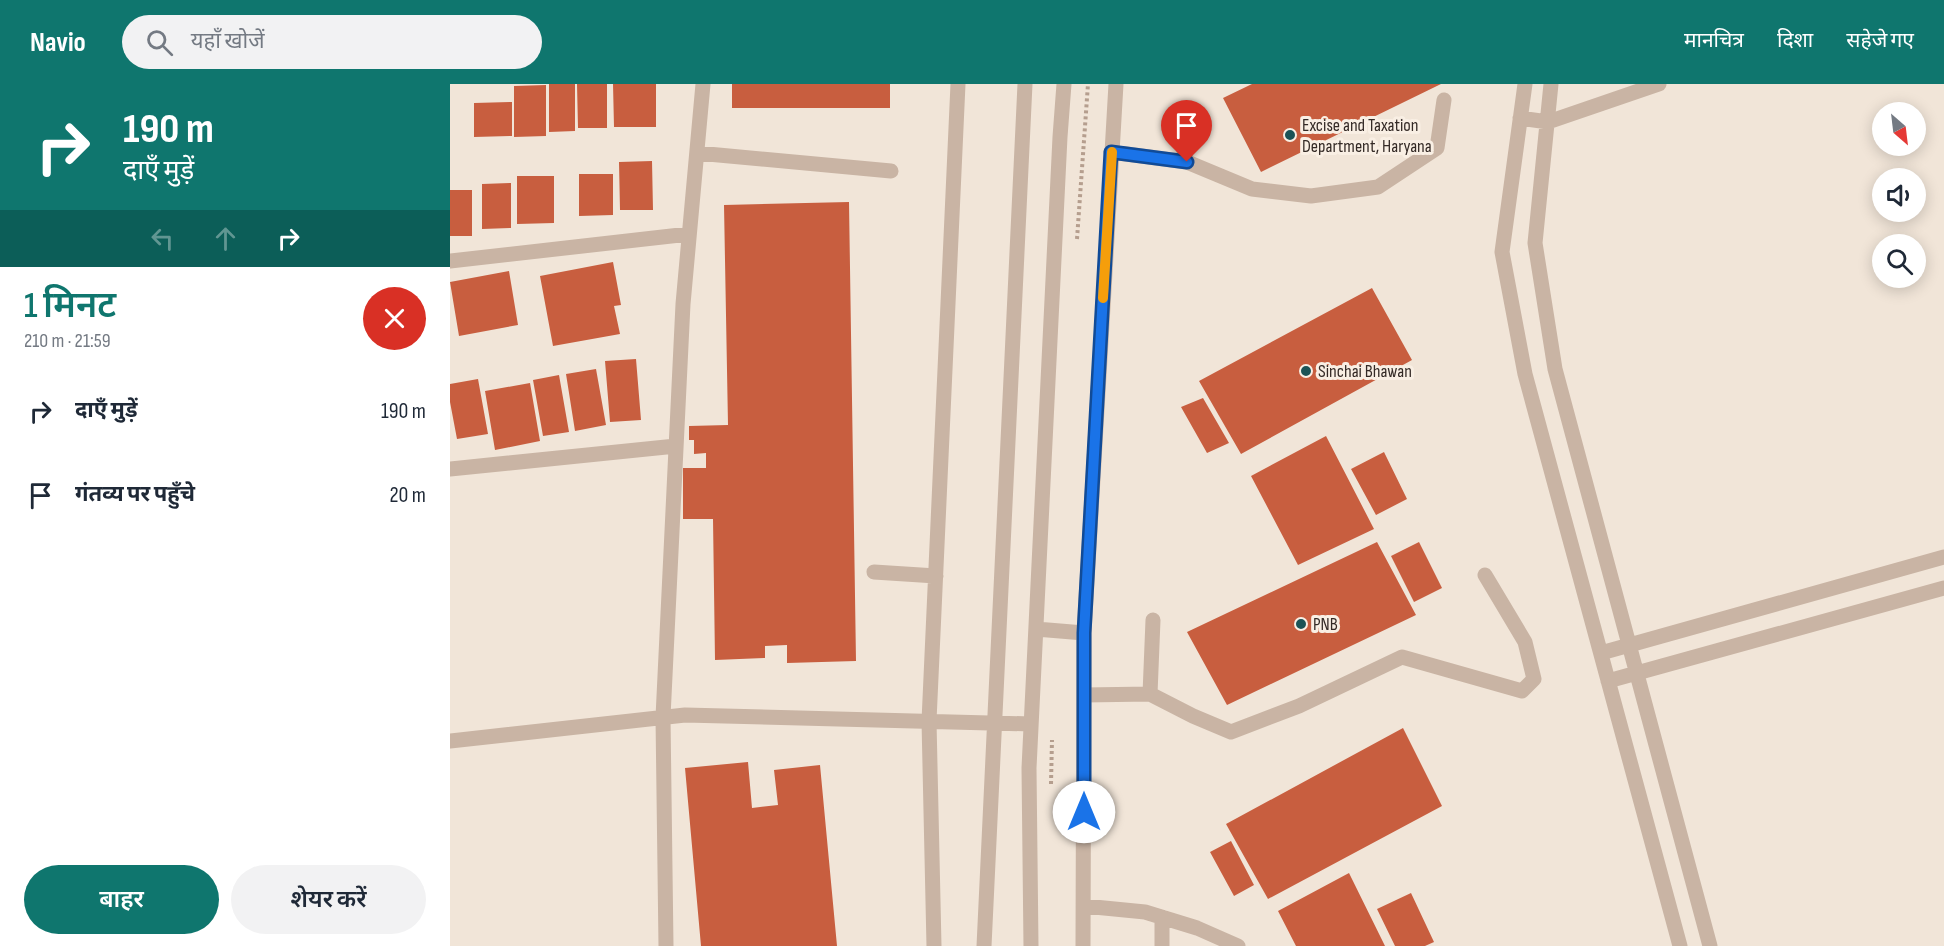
<!DOCTYPE html>
<html lang="hi">
<head>
<meta charset="utf-8">
<style>
  body { margin:0; font-family:"Sofia Sans Condensed","Noto Sans Devanagari",sans-serif; background:#f2f2f3; color:#1f2937; height:100vh; display:flex; flex-direction:column; font-size:22px; white-space:nowrap }
  * { box-sizing:border-box; margin:0 }
  p { font-size:20px; color:#747a83 }
  .icon { flex:none; width:33px; height:33px; fill:none; stroke:currentColor; stroke-width:2; stroke-linecap:round; stroke-linejoin:round }
  .map { position:relative; flex:1; overflow:hidden }
  .panel { display:flex; flex-direction:column; background:#fff; width:450px }
  .panel>* { flex:none }
  .hud { background:#0f766e; color:#fff; overflow:hidden }
  .needle { width:39px; rotate:152deg }
  .controls { position:absolute; left:1422px; top:18px; display:grid; gap:12px }
  .controls a { display:grid; place-items:center; width:54px; height:54px; border-radius:50%; background:#fff; box-shadow:0 3px 15px #0003; font-size:30px }
  .pin { position:absolute; display:grid; place-items:center; width:51px; height:51px; color:#fff; margin:-62px -26px; border-radius:50% 50% 50% 0; rotate:-45deg; box-shadow:0 0 6px #0007 }
  .pin .icon { rotate:45deg }
  .me { position:absolute; width:66px; margin:-33px; rotate:0deg; stroke-linejoin:round; filter:drop-shadow(0 0 4px #0008) }
  .turn { display:flex; align-items:center; gap:21px; height:126px; padding:0 24px; font-size:27px }
  .turn .icon { width:78px; height:78px; stroke-width:2.5 }
  .turn b { display:block; font-size:42px; line-height:51px }
  .lanes { display:flex; align-items:center; height:57px; padding:0 24px; background:#0003; justify-content:center; gap:30px; direction:ltr }
  .lanes .off { opacity:.35 }
  .round { display:grid; place-items:center; flex:none; width:63px; height:63px; border-radius:32px; background:#f2f2f3 }
  .headline { display:flex; align-items:center; justify-content:space-between; height:102px; padding:0 24px }
  h1 { font-size:36px; font-weight:600; line-height:45px; color:#0f766e }
  .primary-button { display:flex; gap:12px; margin-top:auto; padding:12px 24px }
  .primary-button a { flex:1; height:69px; border-radius:36px; background:#0f766e; color:#fff; font-size:24px; font-weight:600; line-height:69px; text-align:center }
  .primary-button a+a { background:#f2f2f3; color:#1f2937 }
  ul { padding:0; list-style:none }
  li { display:flex; align-items:center; gap:18px; height:84px; padding:0 24px }
  li div { flex:1 }
  li b { display:block; font-size:22px }
  li em { font-style:normal }
  header { display:flex; align-items:center; gap:36px; box-sizing:border-box; height:84px; padding:0 30px; background:#0f766e; color:#fff }
  header strong { font-size:28px }
  nav { display:flex; gap:33px; margin-inline-start:auto; font-size:21px }
  .search { width:420px; height:54px; background:#f2f2f3; display:flex; align-items:center; gap:15px; box-sizing:border-box; padding:0 21px; border-radius:33px; color:#747a83; font-size:22px }
  main { display:flex; flex:1; min-height:0 }
  .map>svg:first-child { display:block }
  .building { fill:#c85e3f }
  .lines { fill:none; stroke-linecap:round; stroke-linejoin:round }
  .path { stroke:#b59e8e; stroke-width:4; stroke-dasharray:3 3; stroke-linecap:butt }
  .minor { stroke:#c9b4a4; stroke-width:15 }
  .route-casing { stroke:#114b97; stroke-width:15 }
  .route { stroke:#1a73e8; stroke-width:10 }
  .slow { stroke:#f59e0b; stroke-width:10 }
  .poi-dot { fill:#1b5356; stroke:#f9efe4; stroke-width:2 }
  .labels { text-anchor:middle; dominant-baseline:central; stroke-width:6; stroke-linejoin:round; paint-order:stroke }
  .poi-label { font-size:18px; fill:#342a26; stroke:#f9efe4; text-anchor:start }
</style>
</head>
<body>
<header>
<strong>Navio</strong>
<div class="search"><svg class="icon" aria-label="search" viewBox="0 0 24 24"><circle cx="10" cy="10" r="6"/><path d="M15 15l6 6"/></svg>यहाँ खोजें</div>
<nav><a>मानचित्र</a><a>दिशा</a><a>सहेजे गए</a></nav>
</header>
<main>
<section class="panel">
<div class="hud">
<div class="turn"><svg class="icon" aria-label="right" viewBox="0 0 24 24"><path d="M7 20v-9h11M14 6l5 5-5 5"/></svg><div><b>190 m</b>दाएँ मुड़ें</div></div>
<div class="lanes"><svg class="icon off" aria-label="left" viewBox="0 0 24 24"><path d="M17 20v-9H6M10 6l-5 5 5 5"/></svg><svg class="icon off" aria-label="ahead" viewBox="0 0 24 24"><path d="M12 20V5M6 11l6-6 6 6"/></svg><svg class="icon" aria-label="right" viewBox="0 0 24 24"><path d="M7 20v-9h11M14 6l5 5-5 5"/></svg></div>
</div>
<div class="headline"><div><h1>1 मिनट</h1><p>210 m · 21:59</p></div><a class="round" style="background:#d93025;color:#fff"><svg class="icon" aria-label="close" viewBox="0 0 24 24"><path d="M6 6l12 12M18 6L6 18"/></svg></a></div>
<ul>
<li><svg class="icon" aria-label="right" viewBox="0 0 24 24"><path d="M7 20v-9h11M14 6l5 5-5 5"/></svg><div><b>दाएँ मुड़ें</b></div><em>190 m</em></li>
<li><svg class="icon" aria-label="arrive" viewBox="0 0 24 24"><path d="M6 21V4h12l-3 4 3 4H6"/></svg><div><b>गंतव्य पर पहुँचे</b></div><em>20 m</em></li>
</ul>
<div class="primary-button"><a>बाहर</a><a>शेयर करें</a></div>
</section>
<div class="map">
<svg width="1494" height="862" viewBox="0 0 1494 862">
  <rect width="100%" height="100%" fill="#f1e5d8"/>
  <!-- building -->
  <path class="building" d="M99,0h26v47l-26,1z
    M127,0h30v44h-29z
    M163,0h43v43h-42z
    M282,0h158v24h-158z
    M802,0h189l-180,88 -38,-74z
    M96,1v51l-32,1v-51z
    M62,18v34l-38,1v-34z
    M202,77l1,49h-33l-1,-48z
    M129,90h34v41l-34,1z
    M67,92h37v47l-37,1z
    M61,99v45l-29,1v-45z
    M0,106h22v46h-22z
    M399,118l7,459 -69,2v-18l-22,1v12l-50,2 -2,-141h-30v-51h23v-15l-12,1v-14h-5v-14l39,-1 -4,-220z
    M163,178l8,43 -7,1 6,28 -67,12 -13,-70z
    M59,187l9,54 -59,11 -9,-54z
    M922,204l40,72 -171,94 -42,-73z
    M186,275l5,61 -31,2 -5,-61z
    M146,285l10,56 -31,6 -9,-57z
    M109,291l10,57 -26,4 -10,-56z
    M28,295l10,55 -31,5 -7,-37v-18z
    M80,299l10,58 -45,9 -10,-59z
    M753,314l26,45 -22,10 -26,-46z
    M876,352l48,93 -76,36 -47,-89z
    M934,368l23,47 -31,16 -25,-46z
    M927,458l39,73 -189,90 -40,-73z
    M969,458l23,46 -28,14 -23,-46z
    M953,644l39,78 -174,93 -42,-75z
    M298,678l4,46 26,-3 -4,-35 46,-5 17,181h-136l-16,-178z
    M781,757l23,44 -20,11 -24,-44z
    M899,789l36,73h-89l-18,-35z
    M961,809l23,49 -9,4h-30l-18,-37z"/>
  <g class="lines">
    <!-- path -->
    <path class="path" d="M627,155l11,-155
      M601,700l1,-44"/>
    <!-- minor -->
    <path class="minor" d="M1075,0l-23,168 23,122 155,572
      M1101,0l-16,159 20,126 155,577
      M1070,34l28,4 111,-38
      M725,35l12,43
      M661,68l76,10 65,27 59,7 67,-9 59,-39 7,-48
      M247,69l194,18
      M0,177l239,-27
      M0,385l226,-23
      M424,488l62,4
      M586,545l48,4
      M1151,569l343,-96
      M1158,597l336,-93
      M700,610l3,-74
      M634,611l66,-1 43,22 38,16 68,-26 103,-49 120,34 12,-12 -9,-37 -40,-67
      M0,657l235,-26 346,9
      M634,822l61,6 52,16 41,18
      M216,862l-3,-229 20,-413 20,-220
      M484,862l-5,-225 29,-637
      M534,862l41,-862
      M581,862l-2,-178 31,-631 4,-53
      M633,862l1,-313 32,-549
      M712,862v-29"/>
  </g>
  <g class="lines">
    <defs>
      <path id="route" d="M634,728v-179l27,-481 76,10"/>
    </defs>
    <!-- route casing -->
    <use href="#route" class="route-casing"/>
    <!-- route -->
    <use href="#route" class="route"/>
    <!-- slow -->
    <path class="slow" d="M653,214l9,-146"/>
  </g>
  <!-- markers -->
  <g class="poi-dot">
    <circle cx="840" cy="51" r="6"/>
    <circle cx="856" cy="287" r="6"/>
    <circle cx="851" cy="540" r="6"/>
  </g>
  <g class="labels">
    <!-- poi labels -->
    <g class="poi-label">
      <text x="852" y="41">Excise and Taxation<tspan x="852" dy="21">Department, Haryana</tspan></text>
      <text x="868" y="287">Sinchai Bhawan</text>
      <text x="863" y="540">PNB</text>
    </g>
  </g>
</svg>
<div class="controls">
<a><svg class="needle" viewBox="-14 -14 28 28"><path d="M0-13l5 13h-10z" fill="#e53935"/><path d="M0 13l5-13h-10z" fill="#747a83"/></svg></a>
<a><svg class="icon" aria-label="sound" viewBox="0 0 24 24"><path d="M4 9h4l5-4v14l-5-4H4zM17 9q2 3 0 6"/></svg></a>
<a><svg class="icon" aria-label="search" viewBox="0 0 24 24"><circle cx="10" cy="10" r="6"/><path d="M15 15l6 6"/></svg></a>
</div>
<div class="pin" style="left:737px;top:78px;background:#d93025"><svg class="icon" aria-label="arrive" viewBox="0 0 24 24"><path d="M6 21V4h12l-3 4 3 4H6"/></svg></div>
<svg class="me" style="left:634px;top:728px" viewBox="-20 -20 40 40"><circle r="19" fill="#fff"/><path d="M0-13L10 11 0 6-10 11z" fill="#1a73e8"/></svg>
</div>
</main>
</body>
</html>
